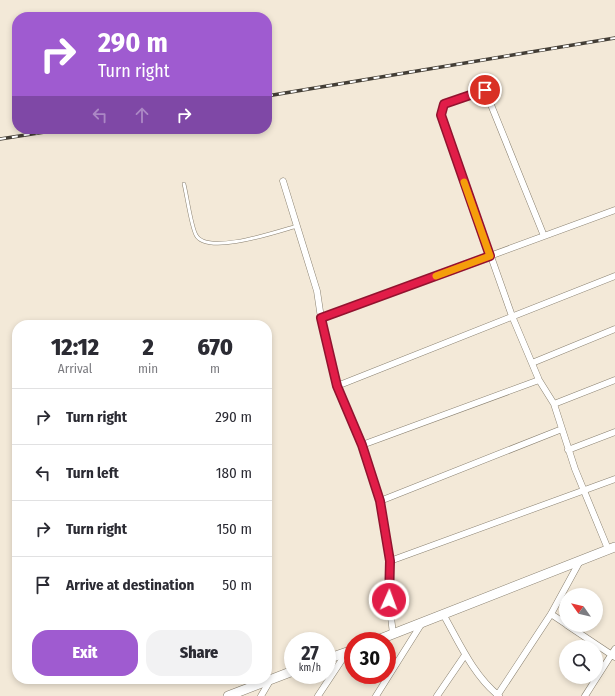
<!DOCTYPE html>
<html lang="en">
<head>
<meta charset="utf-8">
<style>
  body { margin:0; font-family:"Fira Sans Condensed",sans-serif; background:#f2f2f3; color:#2b2b33; height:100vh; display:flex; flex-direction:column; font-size:15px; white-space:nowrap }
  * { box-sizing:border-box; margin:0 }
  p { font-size:13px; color:#7c7c81 }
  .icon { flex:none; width:22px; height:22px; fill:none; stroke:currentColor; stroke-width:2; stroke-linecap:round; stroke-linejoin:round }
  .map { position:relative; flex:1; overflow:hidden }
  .drawer { position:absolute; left:12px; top:320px; width:260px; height:364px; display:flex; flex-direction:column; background:#fff; border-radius:16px; box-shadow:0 2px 6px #0003 }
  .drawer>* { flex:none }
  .top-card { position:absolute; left:12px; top:12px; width:260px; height:122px; border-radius:16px; box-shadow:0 2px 6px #0003; background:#9f5bd0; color:#fff; overflow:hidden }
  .needle { width:26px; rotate:304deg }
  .controls { position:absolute; left:559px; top:588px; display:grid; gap:8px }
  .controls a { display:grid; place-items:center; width:44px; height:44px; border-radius:50%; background:#fff; box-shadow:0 2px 6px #0003; font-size:20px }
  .speed { position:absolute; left:284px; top:632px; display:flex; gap:8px; font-size:20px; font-weight:700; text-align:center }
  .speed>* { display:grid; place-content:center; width:52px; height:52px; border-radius:50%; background:#fff; box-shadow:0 2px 6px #0003; line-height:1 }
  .speed small { font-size:10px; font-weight:400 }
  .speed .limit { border:6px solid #d22; background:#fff; color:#111 }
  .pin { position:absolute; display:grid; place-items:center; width:34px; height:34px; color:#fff; margin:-17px; border:2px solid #fff; border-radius:50%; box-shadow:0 1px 4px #0007 }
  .me { position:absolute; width:44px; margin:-22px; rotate:2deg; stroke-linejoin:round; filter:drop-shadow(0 0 3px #0008) }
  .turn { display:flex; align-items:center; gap:14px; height:84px; padding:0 20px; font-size:18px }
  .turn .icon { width:52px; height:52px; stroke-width:2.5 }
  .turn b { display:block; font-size:28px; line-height:34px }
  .lanes { display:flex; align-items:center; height:38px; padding:0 20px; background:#0003; justify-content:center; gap:20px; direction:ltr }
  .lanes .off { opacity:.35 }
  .eta { display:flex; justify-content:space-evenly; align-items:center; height:68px; text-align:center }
  .eta b { font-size:24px; font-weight:800; line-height:28px }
  .primary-button { display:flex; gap:8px; margin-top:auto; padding:8px 20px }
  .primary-button a { flex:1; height:46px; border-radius:16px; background:#9f5bd0; color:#fff; font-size:16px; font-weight:800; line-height:46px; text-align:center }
  .primary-button a+a { background:#f2f2f3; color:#2b2b33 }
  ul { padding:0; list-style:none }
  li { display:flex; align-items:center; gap:12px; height:56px; padding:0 20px; border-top:1px solid #e1e1e2 }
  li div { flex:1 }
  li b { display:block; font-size:15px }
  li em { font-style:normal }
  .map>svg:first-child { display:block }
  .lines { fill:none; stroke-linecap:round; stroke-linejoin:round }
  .service-casing { stroke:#898070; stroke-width:4 }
  .minor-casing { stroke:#898070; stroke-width:7 }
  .secondary-casing { stroke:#898070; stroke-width:10 }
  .service { stroke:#fff; stroke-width:3 }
  .minor { stroke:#fff; stroke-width:6 }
  .secondary { stroke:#fff; stroke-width:9 }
  .rail-casing { stroke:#433e36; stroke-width:3.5 }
  .rail { stroke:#fff; stroke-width:2; stroke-dasharray:6; stroke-linecap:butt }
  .route-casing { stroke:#92132f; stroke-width:10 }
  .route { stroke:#e11d48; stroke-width:7 }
  .slow { stroke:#f59e0b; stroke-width:7 }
</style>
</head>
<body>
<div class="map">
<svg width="615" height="696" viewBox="0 0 615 696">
  <rect width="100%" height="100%" fill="#f3e9d8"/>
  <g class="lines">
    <defs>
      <path id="service" d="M184,184c3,12 7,42 12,51 11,21 83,-4 101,-9"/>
      <path id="minor" d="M283,181l34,110 4,27 16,68 25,59 18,56 10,60 -1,39 4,34
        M544,236l-59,-146 -41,14 -3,11 71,201 27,64 15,24 21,65 33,80
        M321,318l294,-108
        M532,363l83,-34
        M337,386l278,-110
        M554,404l61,-24
        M362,445l177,-65
        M568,450l47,-18
        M380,501l182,-72
        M390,561l225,-82
        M443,614c16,28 30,61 56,82
        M551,614l15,10
        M567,625l48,32
        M261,696l10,-17
        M318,696l29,-44
        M376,696l46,-73
        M437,696l28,-41
        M497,696l54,-82 29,-53
        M585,696l30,-47"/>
      <path id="secondary" d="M375,641l240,-94
        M327,659l26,-9
        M228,696l65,-25"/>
    </defs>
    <!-- service casing -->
    <use href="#service" class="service-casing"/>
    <!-- minor casing -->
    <use href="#minor" class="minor-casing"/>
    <!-- secondary casing -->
    <use href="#secondary" class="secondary-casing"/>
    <!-- service -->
    <use href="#service" class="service"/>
    <!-- minor -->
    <use href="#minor" class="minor"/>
    <!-- secondary -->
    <use href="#secondary" class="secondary"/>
    <defs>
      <path id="rail" d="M267,96l348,-58
        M0,139l64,-10"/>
    </defs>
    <!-- rail casing -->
    <use href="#rail" class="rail-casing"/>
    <!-- rail -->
    <use href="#rail" class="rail"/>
  </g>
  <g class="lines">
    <defs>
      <path id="route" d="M389,600l1,-39 -10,-60 -18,-56 -25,-59 -16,-68 169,-62 -49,-141 3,-11 41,-14"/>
    </defs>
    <!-- route casing -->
    <use href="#route" class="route-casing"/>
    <!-- route -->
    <use href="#route" class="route"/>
    <!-- slow -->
    <path class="slow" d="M436,276l54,-20 -26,-74"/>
  </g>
</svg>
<div class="controls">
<a><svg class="needle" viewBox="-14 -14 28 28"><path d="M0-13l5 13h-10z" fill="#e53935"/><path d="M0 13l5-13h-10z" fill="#7c7c81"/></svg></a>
<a><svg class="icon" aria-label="search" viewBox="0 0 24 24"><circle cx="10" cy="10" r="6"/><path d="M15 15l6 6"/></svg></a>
</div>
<div class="speed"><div>27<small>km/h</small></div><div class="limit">30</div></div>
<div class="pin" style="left:485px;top:90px;background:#d93025"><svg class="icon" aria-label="arrive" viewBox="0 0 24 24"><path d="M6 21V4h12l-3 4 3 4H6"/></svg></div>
<svg class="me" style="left:389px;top:600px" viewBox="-20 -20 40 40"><circle r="17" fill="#e11d48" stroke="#fff" stroke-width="3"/><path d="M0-11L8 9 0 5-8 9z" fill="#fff"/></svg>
<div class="top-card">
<div class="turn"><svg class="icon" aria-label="right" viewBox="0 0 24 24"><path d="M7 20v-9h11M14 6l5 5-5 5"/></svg><div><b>290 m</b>Turn right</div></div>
<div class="lanes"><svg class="icon off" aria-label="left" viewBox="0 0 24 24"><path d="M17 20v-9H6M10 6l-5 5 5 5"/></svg><svg class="icon off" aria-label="ahead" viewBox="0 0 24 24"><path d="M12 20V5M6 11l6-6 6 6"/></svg><svg class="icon" aria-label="right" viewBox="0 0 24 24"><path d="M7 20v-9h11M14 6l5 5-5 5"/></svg></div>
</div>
<section class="drawer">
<div class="eta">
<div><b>12:12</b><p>Arrival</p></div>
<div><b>2</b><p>min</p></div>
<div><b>670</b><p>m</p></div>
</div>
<ul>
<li><svg class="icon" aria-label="right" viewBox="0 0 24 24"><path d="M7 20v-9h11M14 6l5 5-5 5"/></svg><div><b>Turn right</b></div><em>290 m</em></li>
<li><svg class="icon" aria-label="left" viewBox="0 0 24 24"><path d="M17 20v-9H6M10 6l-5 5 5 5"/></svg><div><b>Turn left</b></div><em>180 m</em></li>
<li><svg class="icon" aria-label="right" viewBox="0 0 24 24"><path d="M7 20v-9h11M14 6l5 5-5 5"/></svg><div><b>Turn right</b></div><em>150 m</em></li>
<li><svg class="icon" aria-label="arrive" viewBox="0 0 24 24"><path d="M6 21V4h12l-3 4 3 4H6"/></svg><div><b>Arrive at destination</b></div><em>50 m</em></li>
</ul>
<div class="primary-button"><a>Exit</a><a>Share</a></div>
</section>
</div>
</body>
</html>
